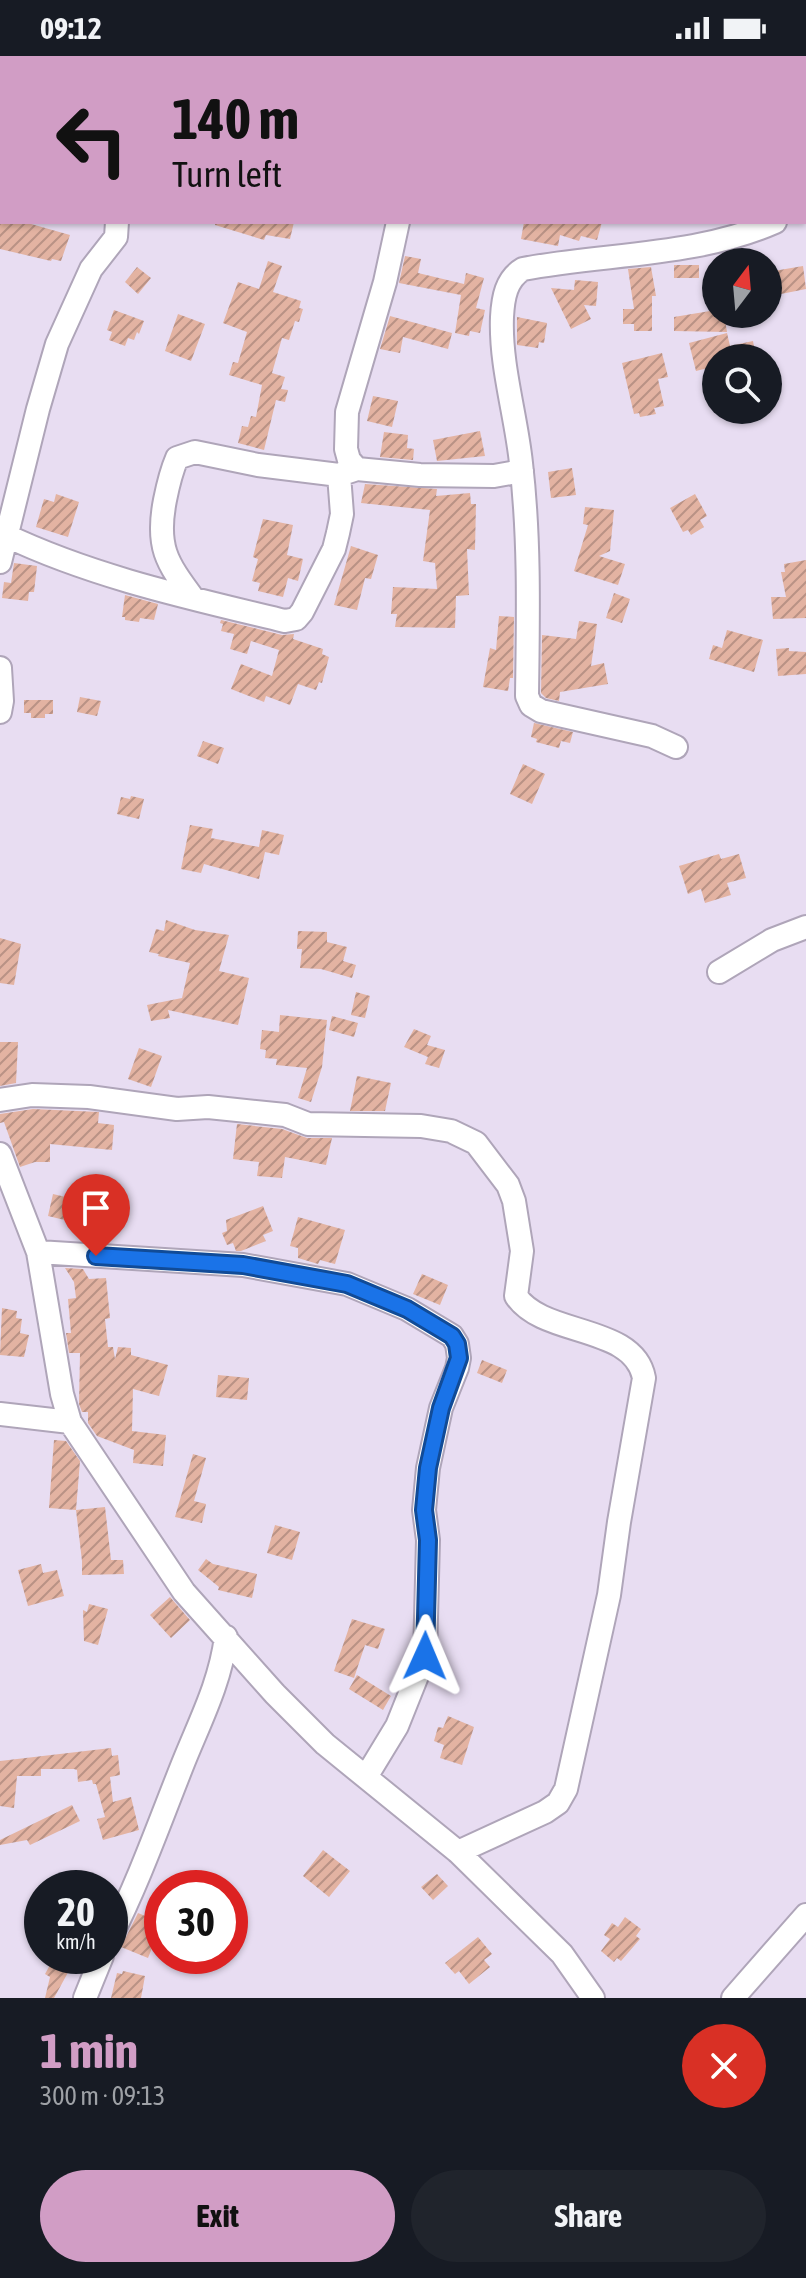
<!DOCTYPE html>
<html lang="en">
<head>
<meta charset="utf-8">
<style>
  body { margin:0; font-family:"Asap Condensed",sans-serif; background:#20242c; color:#f1f3f6; height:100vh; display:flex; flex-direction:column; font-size:30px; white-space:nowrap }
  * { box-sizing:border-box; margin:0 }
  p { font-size:26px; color:#9ea1a6 }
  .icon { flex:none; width:44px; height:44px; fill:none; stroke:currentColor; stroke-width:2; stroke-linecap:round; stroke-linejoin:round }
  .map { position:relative; height:1942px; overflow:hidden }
  .side { display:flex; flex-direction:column; background:#171b24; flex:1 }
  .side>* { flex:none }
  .guide { position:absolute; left:0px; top:0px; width:806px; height:168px; box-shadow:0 2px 6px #0004; background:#d19dc5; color:#111; overflow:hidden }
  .needle { width:52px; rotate:16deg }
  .tools { position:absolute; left:702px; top:192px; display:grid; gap:16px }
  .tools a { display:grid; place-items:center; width:80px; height:80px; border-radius:50%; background:#171b24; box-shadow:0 2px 6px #0004; font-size:40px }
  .speed { position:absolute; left:24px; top:1814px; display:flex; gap:16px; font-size:40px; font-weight:700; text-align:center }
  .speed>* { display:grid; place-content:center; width:104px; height:104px; border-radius:50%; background:#171b24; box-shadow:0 2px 6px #0004; line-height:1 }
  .speed small { font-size:20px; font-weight:400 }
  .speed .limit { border:12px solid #d22; background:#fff; color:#111 }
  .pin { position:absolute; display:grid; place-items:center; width:68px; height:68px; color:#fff; margin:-82px -34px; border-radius:50% 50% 50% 0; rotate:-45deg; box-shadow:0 0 8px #0007 }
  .pin .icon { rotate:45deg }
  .me { position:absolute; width:88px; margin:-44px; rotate:1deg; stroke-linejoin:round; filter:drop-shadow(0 0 6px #0008) }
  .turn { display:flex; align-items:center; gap:28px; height:168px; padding:0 40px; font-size:36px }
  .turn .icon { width:104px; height:104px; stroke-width:2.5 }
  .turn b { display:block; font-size:56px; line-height:68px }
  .round { display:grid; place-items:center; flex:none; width:84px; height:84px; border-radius:42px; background:#20242c }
  .overview { display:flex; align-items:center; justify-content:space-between; height:136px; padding:0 40px }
  h1 { font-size:48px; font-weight:700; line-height:60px; color:#d19dc5 }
  .action { display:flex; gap:16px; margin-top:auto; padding:16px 40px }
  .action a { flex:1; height:92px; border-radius:48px; background:#d19dc5; color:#111; font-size:32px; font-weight:700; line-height:92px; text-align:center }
  .action a+a { background:#20242c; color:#f1f3f6 }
  .status { display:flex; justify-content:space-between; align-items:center; height:56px; padding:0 40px; background:#171b24; direction:ltr }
  .status svg { height:22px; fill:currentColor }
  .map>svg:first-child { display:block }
  .building { fill:url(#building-hatch) }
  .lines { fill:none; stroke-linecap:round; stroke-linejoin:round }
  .minor-casing { stroke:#afa5b9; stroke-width:26 }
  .minor { stroke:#fff; stroke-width:22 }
  .route-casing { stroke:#114b97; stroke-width:20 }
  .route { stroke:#1a73e8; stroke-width:14 }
</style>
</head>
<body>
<div class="status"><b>09:12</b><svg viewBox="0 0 49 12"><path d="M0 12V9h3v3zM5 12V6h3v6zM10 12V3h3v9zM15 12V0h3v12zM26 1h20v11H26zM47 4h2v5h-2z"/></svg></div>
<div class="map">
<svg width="806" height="1942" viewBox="0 0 806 1942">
  <defs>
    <pattern id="building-hatch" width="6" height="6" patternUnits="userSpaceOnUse" patternTransform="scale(2)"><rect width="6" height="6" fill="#e3b3a2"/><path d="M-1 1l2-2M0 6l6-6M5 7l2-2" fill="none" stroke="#b99285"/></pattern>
  </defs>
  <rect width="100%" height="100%" fill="#e8ddf2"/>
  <!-- building -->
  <path class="building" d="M0,166h24l46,13 -9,26 -9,-2 -1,2 -51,-12z
    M215,166h79l-4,17 -24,-4 -2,5 -49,-15z
    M524,166h78l-5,18 -16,-4 -2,5 -19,-6 -2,11 -37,-7z
    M405,200l16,3 -3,14 46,11 2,-11 18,5 -8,30 9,2 -5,23 -10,-2 -1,5 -14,-3 6,-38 -62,-12z
    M268,205l14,5 -9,26 28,9 -2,7 4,1 -4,13 -4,-1 -6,19 -7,-2 -10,35 13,4 -4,12 7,1 -3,12 -9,-2 -12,50 -26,-7 4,-17 6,1 3,-11 5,1 6,-32 -33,-10 4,-13 5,1 9,-31 -24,-9 15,-41 21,7z
    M674,209h25v13h-25z
    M803,210l3,23 -35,7 -3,-24z
    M137,211l14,11 -13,16 -13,-12z
    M651,211l5,29h-4v35h-18v-7h-11v-15h11l-6,-40z
    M575,224l23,2 -2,24 -12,-1 7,14 -20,10 -20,-41 23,2z
    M114,254l30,11 -5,13 -2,-2 -3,8 -6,-2 -3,8 -16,-6 3,-8 -5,-2z
    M716,254v4h8l3,18 -53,-1v-14z
    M178,258l27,10 -14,37 -26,-10z
    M390,260l62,17 -4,16 -45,-12 -3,16 -20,-4z
    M517,261l30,6 -3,20 -5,-1 -1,6 -21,-3z
    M727,277l3,13 23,-5 3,17h-40v8l-20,5 -7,-28z
    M662,297l6,24 -10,2 6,27 -10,2 2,6 -16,3 -1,-4 -5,1 -12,-51z
    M373,340l25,5 -6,26 -25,-6z
    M480,375l5,25 -48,5 -4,-21z
    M384,376l24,3 -1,13 7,1 -1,11 -33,-3z
    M572,412l4,27 -25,3 -3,-26z
    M365,428l72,5 -1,7 34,-3 1,11h5l-1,46 -8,-1 2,46 -13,1 -1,32 -60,-1 2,-13h-6l2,-27 44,2 -2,-26 -12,-2 7,-51 -69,-7z
    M56,438l23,8 -11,35 -32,-10 8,-28 10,3z
    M695,438l12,22 -7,4 4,7 -13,8 -3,-5 -5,2 -13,-24z
    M585,451l29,3 -4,41 -11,5 26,8 -7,21 -44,-14 14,-46 -5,-1z
    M263,463l30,6 -6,30 16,4 -5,22 -10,-3 -5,19 -25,-6 2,-8 -8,-2 6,-22 -5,-2z
    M351,490l27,9 -7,24 -6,-1 -8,32 -23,-5z
    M806,504v58l-33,1 -2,-22h15l-5,-25h4l-1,-8z
    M14,507l23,3 -3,26h-5l-1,9 -26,-3 2,-16 7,1z
    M614,537l16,6 -8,24 -16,-5z
    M125,539l33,9 -4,16 -14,-2 -1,4 -14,-2v-3h-3z
    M499,560l15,1 -1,61h-3l-2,13 -25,-4 7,-39 6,2z
    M221,564l61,15 12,-1 -1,5 30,10 -1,5 7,3 -7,26 -3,-1 -3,8 -18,-6 -8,21 -24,-9 -2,6 -33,-13 10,-25 31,12 7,-26 -28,-9 -4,13 -17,-5 4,-15 -13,-3 2,-7 -3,-1z
    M579,565l18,3 -6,42 13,-3 4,21 -48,8 -1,9 -13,-3 -5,-5 1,-58 34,4z
    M727,574l36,10 -9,32 -45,-13 4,-14 9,3z
    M789,592v3l17,1v22l-28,2 -2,-27z
    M80,641l21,4 -4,15 -20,-4z
    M24,644h29v14h-8v4h-14v-5h-7z
    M534,667l39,9 -3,11 -9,-2 -2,7 -23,-6 1,-3 -6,-2z
    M203,685l21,7 -6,16 -21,-8z
    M523,708l22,10 -13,30 -22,-10z
    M131,740l13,3 -5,20 -22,-5 4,-17 9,2z
    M190,769l23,4 -2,9 48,9 3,-17 22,5 -5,20 -14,-3 -6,27 -55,-15 -3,9 -20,-4z
    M719,798l2,5 18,-5 7,24 -19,5 4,12 -26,8 -4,-14 -13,5 -9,-28z
    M166,864l29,10 34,5 -10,36 30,7 -11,47 -70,-15 2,8 -19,3 -4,-16 35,-7 8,-35 -32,-7 1,-2 -10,-2 7,-23 8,2z
    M298,875l29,1v10l20,5 -4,14 13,4 -4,13 -31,-9 -21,-1 2,-19h-5z
    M0,882l21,6 -7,41 -14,-2z
    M356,936l14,4 -5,22 -14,-3z
    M280,959l47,5 -5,47 -11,35 -13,-4 9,-30 -31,-3 1,-6 -12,-1 1,-8 -6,-1 2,-19 17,2z
    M332,960l26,7 -4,14 -25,-7z
    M414,973l17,7 -4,9 18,5 -6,18 -14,-4 3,-7 -24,-10z
    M0,986h18l-2,41 -16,3z
    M139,992l23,8 -11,31 -23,-8z
    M357,1020l34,7 -6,28h-35z
    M33,1053l66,3 -1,11 16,2 -2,25 -62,-6v18h-15l-15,5 -16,-45 -4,1v-9z
    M237,1068l45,5 25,9h25l-6,27 -41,-8 -3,21 -25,-2 2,-14 -26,-3z
    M53,1138l21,5 -1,23 -25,-6z
    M263,1150l10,25 -10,4 3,6 -25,10h-5l-3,-8 -6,2 -5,-12 5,-2 -1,-11z
    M298,1161l47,13 -10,34 -15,-4 -2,4 -20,-6v-10l-8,-2z
    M65,1212l18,1 6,10 17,-1 4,40 -5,1 3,28h5l2,12 3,-12 13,1v7l37,10 -9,31 -26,-7 -1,42 34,4 -3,31 -30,-3 1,-13 -37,-14 -9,-13v-11h-6l-3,-8 1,-51h-11l-3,-20h5l-3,-34 8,-1 -2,-16z
    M422,1218l26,11 -8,20 -27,-11z
    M2,1252l15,3 -1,7 6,1 -2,14 9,2 -5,22 -24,-2z
    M482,1304l25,10 -5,13 -25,-10z
    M218,1319l31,3 -2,22 -31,-3z
    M54,1384l12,1 14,20 -4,49 -27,-2z
    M193,1398l13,4 -12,43 12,3 -4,19 -27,-6z
    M105,1451l6,53h12l1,14 -42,1v-14l-6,-51z
    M275,1469l25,7 -8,28 -25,-7z
    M206,1503l7,5 44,10 -5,24 -34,-8 1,-3 -21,-17z
    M41,1508l2,9 14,-3 7,26 -36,10 -10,-36z
    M170,1541l20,23 -19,18 -21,-23z
    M89,1548l19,5 -10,36 -14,-4 -1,-31 4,2z
    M352,1563l33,10 -7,20 -13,-4 -11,33 -20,-7z
    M357,1619l34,21 -8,14 -34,-21z
    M448,1660l26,11 -12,38 -22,-7 4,-13 -10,-4 4,-14 5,1z
    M111,1692l1,8 6,-1 2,20 -10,2 3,25 18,-5 8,33 -36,10 -6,-21 8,-2 -9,-33h-3l-1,-4 -14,2 -1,-12 -3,-1h-33v7h-24l-3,32 -14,-2v-45z
    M72,1749l8,16 -50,24 -3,-5 -27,5v-5z
    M323,1794l27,21 -21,26 -26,-21z
    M437,1818l11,12 -15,14 -12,-13z
    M138,1857l24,10 -14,35 -27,-11z
    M625,1861l16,12 -5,7 4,3 -19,22 -4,-3 -3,4 -13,-11 9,-12 -6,-4 8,-12 6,4z
    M478,1881l14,17 -8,6 6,7 -21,17 -10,-13 -4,3 -10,-11z
    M55,1900h22l-23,42h-9l5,-21 -5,-3z
    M123,1915l22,5 -4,22h-30l6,-25 5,1z"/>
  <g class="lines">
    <defs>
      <path id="minor" d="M204,0l6,2
        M393,0v2
        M759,0v2
        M0,2l1,-2
        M0,121h2
        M357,413l-8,-9 -3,-11 1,-37 38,-130 13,-60
        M5,479c88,42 185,63 280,86l11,-2 6,-7 32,-63 4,-16 4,-19 -3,-39
        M0,506l38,-153 19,-65 34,-75 25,-32 1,-15
        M193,542c-27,-36 -37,-52 -28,-98 3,-15 6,-28 12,-42l18,-6 63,13 81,10 18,-6 63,6 74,1 28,-5
        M0,612l2,33 -2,11
        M676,691l-24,-11 -111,-25 -10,-6 -4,-9c1,-77 3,-156 -6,-233 -5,-48 -21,-98 -19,-146 1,-19 4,-38 21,-48 84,-16 172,-12 252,-47
        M719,916l53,-32 34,-13
        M0,1044l32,-5 57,2 88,12 31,-2 77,8 23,9 113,2 30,5 25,12 32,42 6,16 8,50 -6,45c27,41 118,28 128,82l-25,144 -10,73 -43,194 -8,14 -13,9 -87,40
        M0,1098l38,98 24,142 8,28 114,170 91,102 50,50 133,108 104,102 31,44
        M38,1196l205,13 104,19 60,25 45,27 5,8 2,14 -2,10 -16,40 -13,60 -4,42 4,30 -3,116 -28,70 -31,51
        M0,1358l70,8
        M110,1882c28,-55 49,-114 72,-172 17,-43 38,-82 44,-129
        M85,1942l17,-42
        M733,1942l73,-83"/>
    </defs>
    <!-- minor casing -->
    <use href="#minor" class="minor-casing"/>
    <!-- minor -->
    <use href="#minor" class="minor"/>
  </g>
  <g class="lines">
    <defs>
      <path id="route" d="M96,1200l147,9 104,19 60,25 45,27 5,8 2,14 -18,50 -13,60 -4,42 4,30 -3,116"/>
    </defs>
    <!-- route casing -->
    <use href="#route" class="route-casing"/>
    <!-- route -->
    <use href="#route" class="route"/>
  </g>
</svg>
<div class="tools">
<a><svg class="needle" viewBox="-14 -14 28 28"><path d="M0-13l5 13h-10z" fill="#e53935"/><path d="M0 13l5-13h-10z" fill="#9ea1a6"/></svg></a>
<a><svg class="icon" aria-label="search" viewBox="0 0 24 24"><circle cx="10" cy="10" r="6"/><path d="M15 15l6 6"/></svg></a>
</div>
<div class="speed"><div>20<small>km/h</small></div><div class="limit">30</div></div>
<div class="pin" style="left:96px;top:1200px;background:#d93025"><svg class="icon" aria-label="arrive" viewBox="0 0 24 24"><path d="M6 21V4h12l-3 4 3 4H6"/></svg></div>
<svg class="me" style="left:425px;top:1600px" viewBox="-20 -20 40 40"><path d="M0-17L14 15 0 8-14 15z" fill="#1a73e8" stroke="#fff" stroke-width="4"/></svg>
<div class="guide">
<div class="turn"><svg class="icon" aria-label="left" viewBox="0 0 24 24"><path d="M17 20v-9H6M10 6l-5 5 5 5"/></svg><div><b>140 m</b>Turn left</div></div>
</div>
</div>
<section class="side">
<div class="overview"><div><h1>1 min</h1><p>300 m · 09:13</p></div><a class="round" style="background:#d93025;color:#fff"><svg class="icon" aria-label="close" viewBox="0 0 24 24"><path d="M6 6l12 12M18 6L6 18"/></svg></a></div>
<div class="action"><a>Exit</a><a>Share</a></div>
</section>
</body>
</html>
